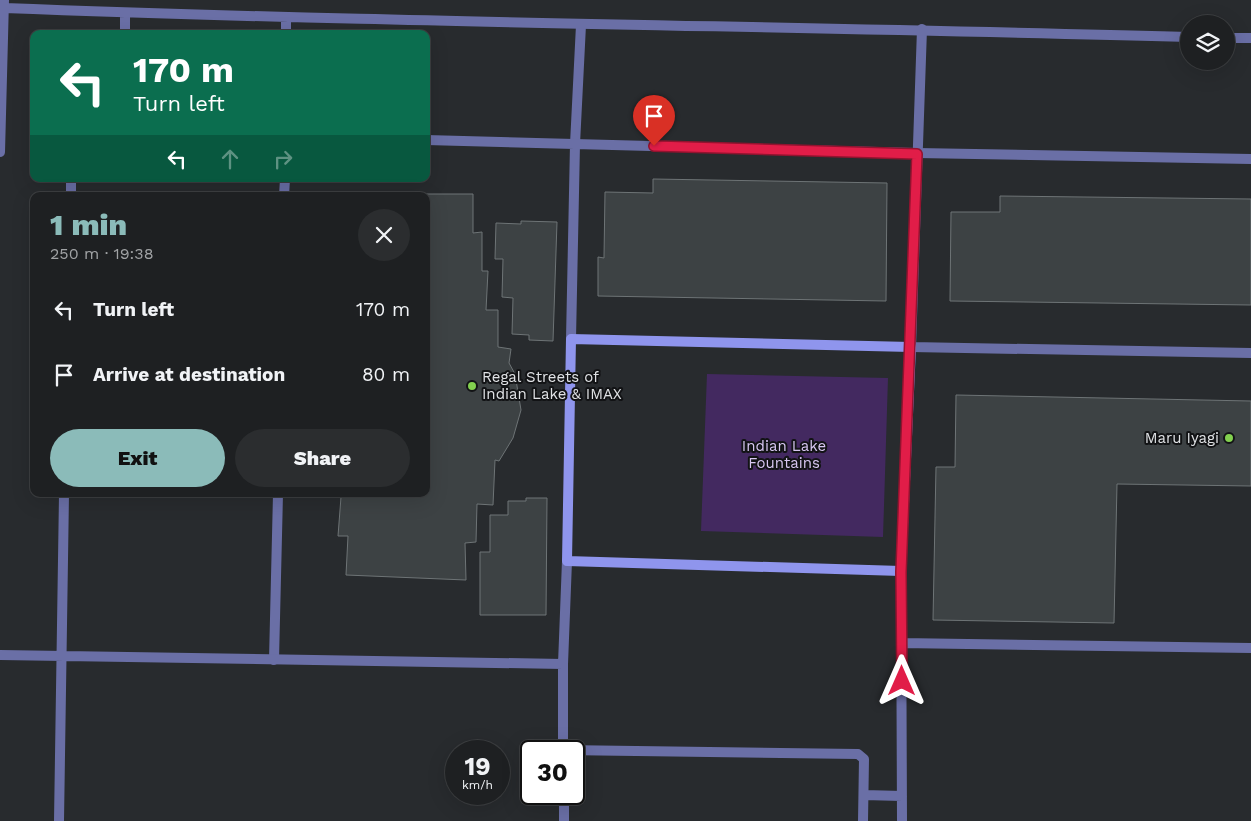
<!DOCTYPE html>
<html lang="en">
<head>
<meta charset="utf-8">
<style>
  body { margin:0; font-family:"Work Sans",sans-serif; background:#2b2d2f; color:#f1f3f6; height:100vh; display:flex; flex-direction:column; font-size:19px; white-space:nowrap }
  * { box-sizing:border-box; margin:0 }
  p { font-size:16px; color:#a1a3a5 }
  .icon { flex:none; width:28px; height:28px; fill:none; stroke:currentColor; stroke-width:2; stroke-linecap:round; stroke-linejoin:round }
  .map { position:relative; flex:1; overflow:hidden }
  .drawer { position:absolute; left:30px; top:192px; width:400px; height:305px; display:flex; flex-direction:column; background:#1e2022; border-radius:10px; box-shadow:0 5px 20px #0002,0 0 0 1px #3c3e40 }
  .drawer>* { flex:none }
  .top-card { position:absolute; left:30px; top:30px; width:400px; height:152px; border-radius:10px; box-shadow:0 5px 20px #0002,0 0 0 1px #3c3e40; background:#0b6e4f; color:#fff; overflow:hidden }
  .controls { position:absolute; left:1180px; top:15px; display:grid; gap:10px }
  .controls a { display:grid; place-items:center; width:55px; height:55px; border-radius:50%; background:#1e2022; box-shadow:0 5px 20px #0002,0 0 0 1px #3c3e40; font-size:25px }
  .speed { position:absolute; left:445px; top:740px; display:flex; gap:10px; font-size:25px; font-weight:700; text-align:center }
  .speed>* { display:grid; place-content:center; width:65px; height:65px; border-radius:50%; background:#1e2022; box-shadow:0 5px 20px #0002,0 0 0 1px #3c3e40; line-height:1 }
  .speed small { font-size:12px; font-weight:400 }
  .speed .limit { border:2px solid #111; border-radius:8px; background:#fff; color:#111 }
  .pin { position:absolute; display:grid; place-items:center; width:42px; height:42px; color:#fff; margin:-51px -21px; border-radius:50% 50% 50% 0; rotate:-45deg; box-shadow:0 0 5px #0007 }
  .pin .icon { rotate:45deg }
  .me { position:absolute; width:55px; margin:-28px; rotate:0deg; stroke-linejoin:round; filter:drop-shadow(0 0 4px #0008) }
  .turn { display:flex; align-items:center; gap:18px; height:105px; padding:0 20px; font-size:22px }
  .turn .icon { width:65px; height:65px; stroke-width:2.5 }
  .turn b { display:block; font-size:35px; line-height:42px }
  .lanes { display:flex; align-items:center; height:48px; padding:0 20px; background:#0003; justify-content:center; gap:25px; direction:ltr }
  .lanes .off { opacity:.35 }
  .round { display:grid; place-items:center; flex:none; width:52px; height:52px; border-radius:26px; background:#2b2d2f }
  .head { display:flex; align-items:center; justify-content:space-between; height:85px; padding:0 20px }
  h1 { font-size:30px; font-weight:800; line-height:38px; color:#8bbbb9 }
  .cta { display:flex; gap:10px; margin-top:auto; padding:10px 20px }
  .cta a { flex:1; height:58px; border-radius:30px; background:#8bbbb9; color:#111; font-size:20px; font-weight:800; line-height:58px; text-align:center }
  .cta a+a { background:#2b2d2f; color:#f1f3f6 }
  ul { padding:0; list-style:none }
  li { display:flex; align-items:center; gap:15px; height:65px; padding:0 20px }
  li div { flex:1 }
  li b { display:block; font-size:19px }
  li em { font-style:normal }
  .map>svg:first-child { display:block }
  .green { fill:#432960 }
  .building { fill:#3d4244; stroke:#6e7476 }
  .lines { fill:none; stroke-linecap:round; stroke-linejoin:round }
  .lane { stroke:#6a6fa6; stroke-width:10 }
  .street { stroke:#6a6fa6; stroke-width:10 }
  .secondary { stroke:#8f95ed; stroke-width:10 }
  .route-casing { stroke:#92132f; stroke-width:12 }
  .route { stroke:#e11d48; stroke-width:9 }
  .poi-dot { fill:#82d04f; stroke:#121315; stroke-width:2 }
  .labels { text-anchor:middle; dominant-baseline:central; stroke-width:4; stroke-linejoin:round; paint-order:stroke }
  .poi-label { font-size:15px; fill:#e0e2e5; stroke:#121315; text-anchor:start }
  .park-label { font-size:15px; fill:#d8c7f2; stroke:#121315 }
</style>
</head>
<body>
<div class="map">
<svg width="1251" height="821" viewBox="0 0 1251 821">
  <rect width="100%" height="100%" fill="#282b2e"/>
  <!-- green -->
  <path class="green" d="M707,374l181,4 -5,159 -182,-6z"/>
  <!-- building -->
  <path class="building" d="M653,179l234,4 -1,118 -288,-5v-39l6,1 1,-66 48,1z
    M354,194h119v39l9,-1v39h6l-2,39h12v37l13,2 -2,14 6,11 6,36 -8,28 -14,23 -4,-1 -2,45 -16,-1 -1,38 -11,1 1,37 -120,-5 2,-39h-10l3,-39 -19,-1v-2h104v-298h-72z
    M1000,196l251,3v106l-301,-4 1,-89h49z
    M521,221l36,1 -4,119 -24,-1v-5l-17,-1 1,-36 -11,-1 1,-38h-8l1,-36 25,1z
    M956,395l295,6v85l-134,-2 -3,139 -181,-3 3,-153h19z
    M526,498h21l-1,117h-66v-63h10v-37h18v-14h18z"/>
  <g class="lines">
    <!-- lane -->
    <path class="lane" d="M922,29l-11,318 340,6
      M575,144l6,-119
      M284,196l1,-17
      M274,660l4,-166"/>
    <!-- street -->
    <path class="street" d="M4,8c395,15 790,18 1185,29
      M286,17v17
      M125,34v-21
      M1226,38h25
      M426,140l491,13 334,6
      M0,152l4,-152
      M71,196v-17
      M571,339l4,-195
      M901,571l1,250
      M901,643l350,5
      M0,655l563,9v87
      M563,664l4,-103
      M563,750l295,4 6,5 -1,62
      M564,794v27
      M864,795l38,1
      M59,821l5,-327"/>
    <!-- secondary -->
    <path class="secondary" d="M571,339l340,8 -10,224 -334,-10z"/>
  </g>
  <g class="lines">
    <defs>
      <path id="route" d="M654,146l263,8 -16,418 1,109"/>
    </defs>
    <!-- route casing -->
    <use href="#route" class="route-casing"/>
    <!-- route -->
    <use href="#route" class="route"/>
  </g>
  <!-- markers -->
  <g class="poi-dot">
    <circle cx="472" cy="386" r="5"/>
    <circle cx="1229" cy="438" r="5"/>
  </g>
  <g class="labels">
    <!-- poi labels -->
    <g class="poi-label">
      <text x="482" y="377">Regal Streets of<tspan x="482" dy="17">Indian Lake &amp; IMAX</tspan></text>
      <text x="1219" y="438" text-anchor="end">Maru Iyagi</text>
    </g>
    <!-- park labels -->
    <g class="park-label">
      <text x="784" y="446">Indian Lake<tspan x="784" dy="17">Fountains</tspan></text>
    </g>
  </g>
</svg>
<div class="controls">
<a><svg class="icon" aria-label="layers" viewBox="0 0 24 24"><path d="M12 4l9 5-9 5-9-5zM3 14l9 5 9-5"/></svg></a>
</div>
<div class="speed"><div>19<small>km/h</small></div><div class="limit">30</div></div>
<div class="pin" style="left:654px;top:146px;background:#d93025"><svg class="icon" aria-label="arrive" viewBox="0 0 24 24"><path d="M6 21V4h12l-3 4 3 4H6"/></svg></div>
<svg class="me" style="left:902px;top:681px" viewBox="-20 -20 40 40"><path d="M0-17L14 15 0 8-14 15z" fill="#e11d48" stroke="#fff" stroke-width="4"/></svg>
<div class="top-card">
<div class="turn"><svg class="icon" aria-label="left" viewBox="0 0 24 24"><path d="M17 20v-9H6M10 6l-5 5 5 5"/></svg><div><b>170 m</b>Turn left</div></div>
<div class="lanes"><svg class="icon" aria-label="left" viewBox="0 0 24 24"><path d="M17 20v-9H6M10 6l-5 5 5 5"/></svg><svg class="icon off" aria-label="ahead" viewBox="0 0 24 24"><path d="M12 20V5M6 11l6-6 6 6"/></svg><svg class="icon off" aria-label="right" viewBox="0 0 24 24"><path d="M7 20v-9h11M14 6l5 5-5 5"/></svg></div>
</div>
<section class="drawer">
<div class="head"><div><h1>1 min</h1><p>250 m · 19:38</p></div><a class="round"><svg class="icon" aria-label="close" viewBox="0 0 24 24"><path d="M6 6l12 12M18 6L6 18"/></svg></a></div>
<ul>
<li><svg class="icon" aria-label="left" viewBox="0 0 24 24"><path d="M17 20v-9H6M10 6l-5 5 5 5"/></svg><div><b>Turn left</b></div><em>170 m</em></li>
<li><svg class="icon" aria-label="arrive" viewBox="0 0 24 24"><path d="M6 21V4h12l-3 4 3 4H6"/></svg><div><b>Arrive at destination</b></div><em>80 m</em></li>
</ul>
<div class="cta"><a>Exit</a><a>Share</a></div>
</section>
</div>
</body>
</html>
